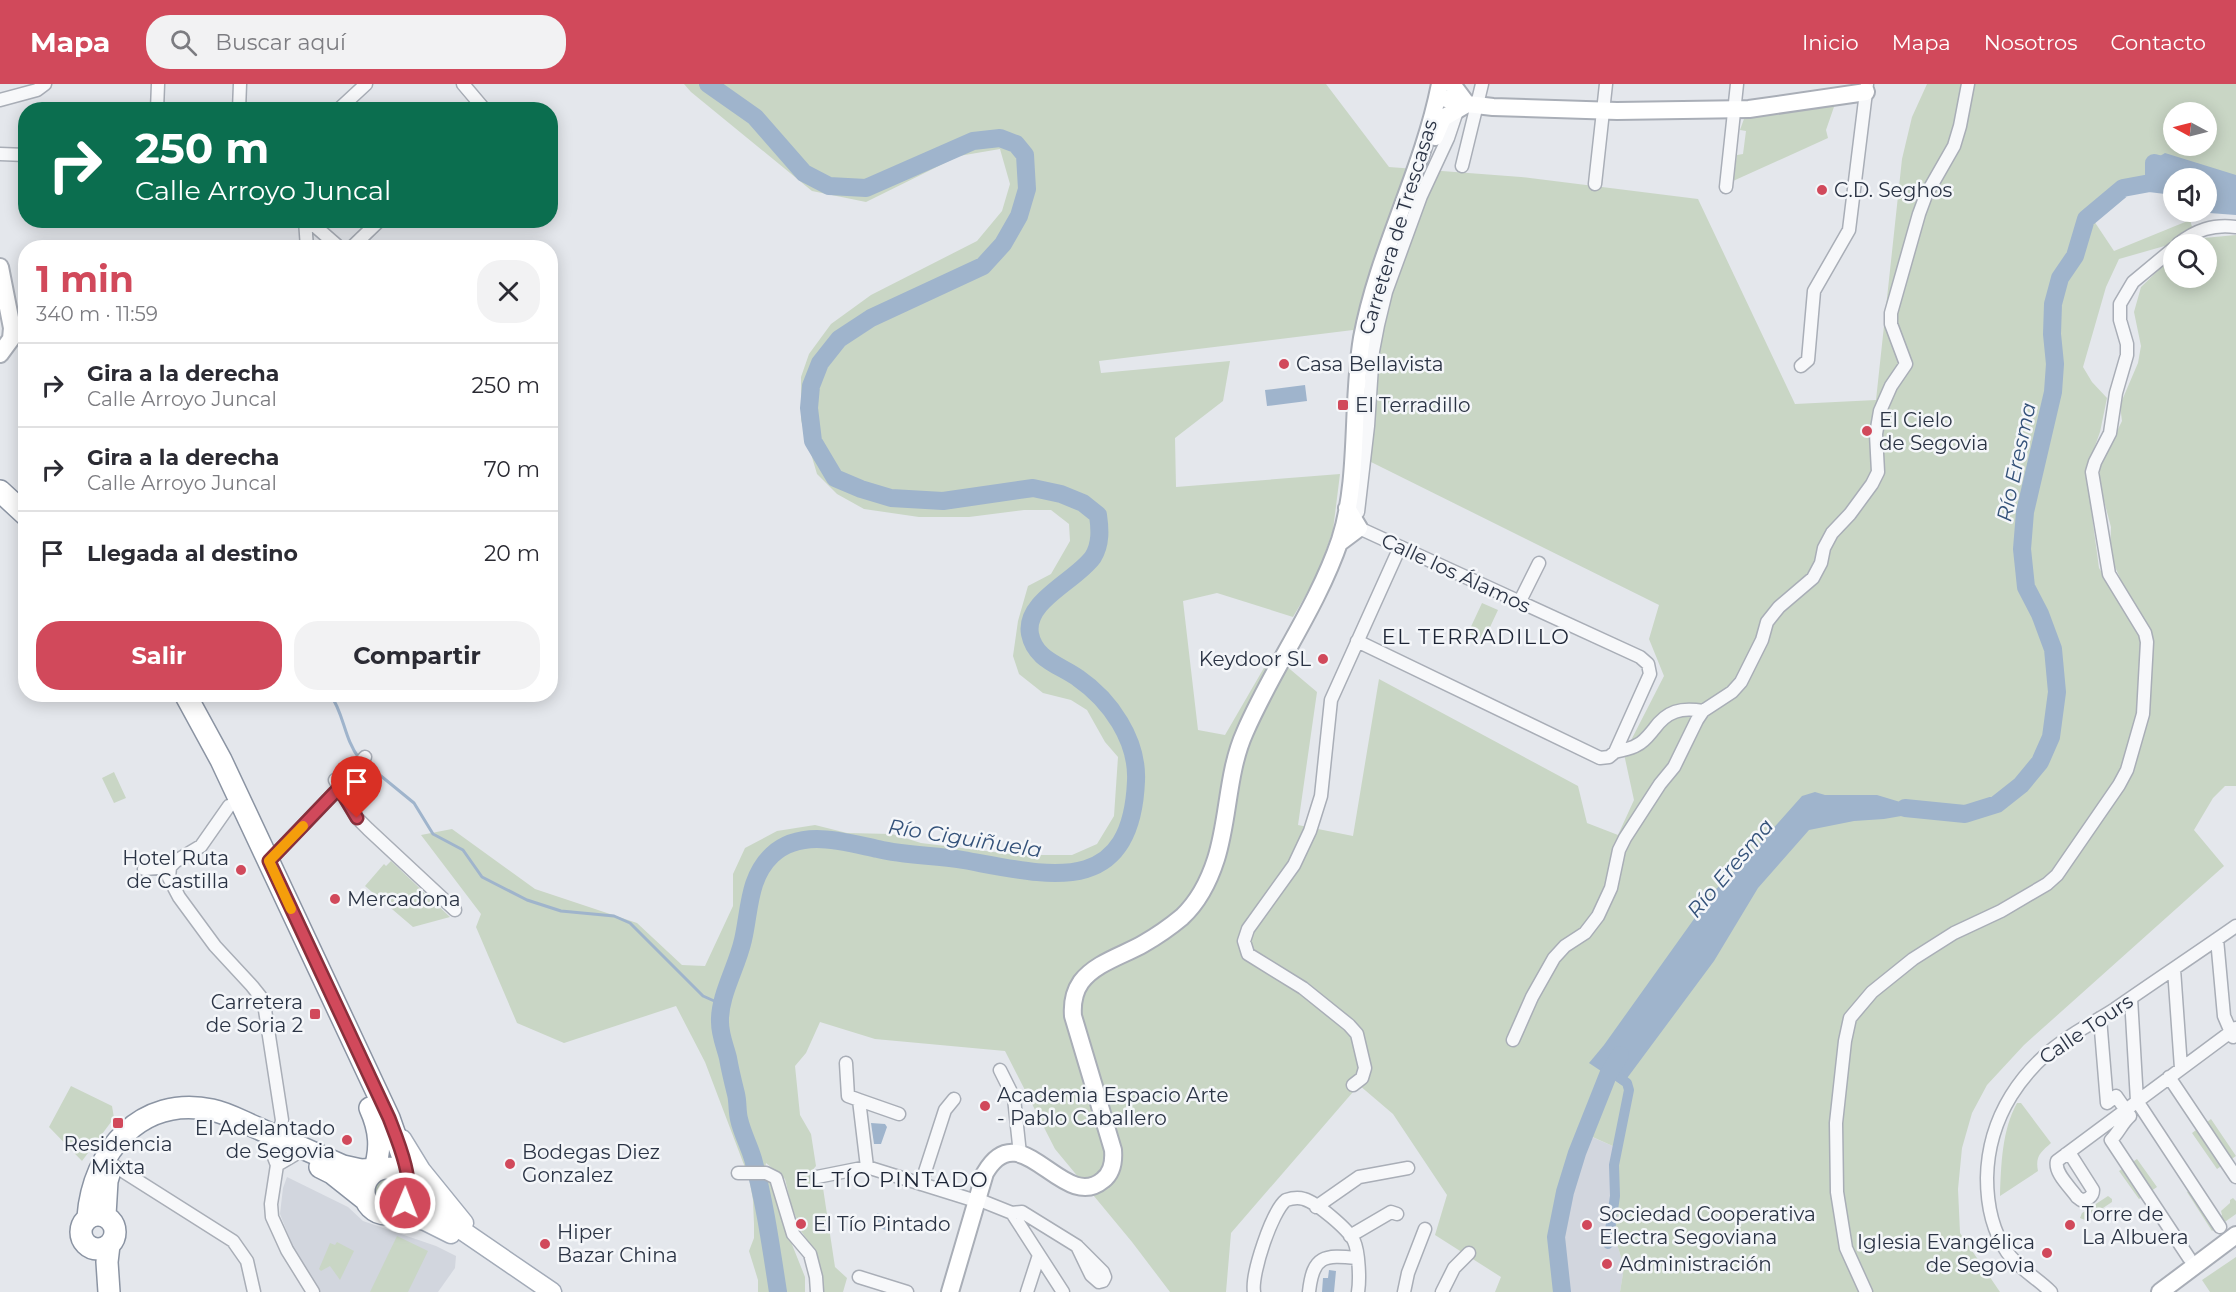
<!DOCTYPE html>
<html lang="es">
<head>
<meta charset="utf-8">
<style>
  body { margin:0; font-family:Montserrat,sans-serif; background:#f2f2f3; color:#2b2b33; height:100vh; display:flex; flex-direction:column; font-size:22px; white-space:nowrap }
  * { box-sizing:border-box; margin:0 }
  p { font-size:20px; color:#7c7c81 }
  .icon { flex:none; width:33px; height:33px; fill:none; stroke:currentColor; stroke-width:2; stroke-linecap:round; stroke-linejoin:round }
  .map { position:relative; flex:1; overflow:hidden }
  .sheet { position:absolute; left:18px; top:156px; width:540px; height:462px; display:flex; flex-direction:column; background:#fff; border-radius:24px; box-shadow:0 3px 15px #0003 }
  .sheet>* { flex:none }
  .top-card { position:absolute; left:18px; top:18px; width:540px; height:126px; border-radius:24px; box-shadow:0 3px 15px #0003; background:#0b6e4f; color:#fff; overflow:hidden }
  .needle { width:39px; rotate:277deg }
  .fabs { position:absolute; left:2163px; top:18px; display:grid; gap:12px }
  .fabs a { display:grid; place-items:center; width:54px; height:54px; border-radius:50%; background:#fff; box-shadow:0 3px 15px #0003; font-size:30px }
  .pin { position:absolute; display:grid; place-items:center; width:51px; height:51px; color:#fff; margin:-62px -26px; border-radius:50% 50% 50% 0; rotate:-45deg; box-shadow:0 0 6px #0007 }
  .pin .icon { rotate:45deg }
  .me { position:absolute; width:66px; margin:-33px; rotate:1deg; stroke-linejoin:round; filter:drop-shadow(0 0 4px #0008) }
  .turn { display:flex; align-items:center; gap:21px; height:126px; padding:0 18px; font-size:27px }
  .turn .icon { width:78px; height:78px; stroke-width:2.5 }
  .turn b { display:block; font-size:42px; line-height:51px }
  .round { display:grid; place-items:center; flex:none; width:63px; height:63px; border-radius:24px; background:#f2f2f3 }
  .overview { display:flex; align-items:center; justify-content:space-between; height:102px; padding:0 18px }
  h1 { font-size:36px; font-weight:700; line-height:45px; color:#d1495b }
  .cta { display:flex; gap:12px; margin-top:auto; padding:12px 18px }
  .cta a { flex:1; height:69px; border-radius:24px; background:#d1495b; color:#fff; font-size:24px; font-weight:700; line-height:69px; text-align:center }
  .cta a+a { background:#f2f2f3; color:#2b2b33 }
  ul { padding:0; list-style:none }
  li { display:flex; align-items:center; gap:18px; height:84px; padding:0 18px; border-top:2px solid #e1e1e2 }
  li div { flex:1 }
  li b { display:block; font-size:22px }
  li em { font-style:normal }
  header { display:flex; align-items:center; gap:36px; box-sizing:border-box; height:84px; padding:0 30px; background:#d1495b; color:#fff }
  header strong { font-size:28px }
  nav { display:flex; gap:33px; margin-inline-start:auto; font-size:21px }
  .search { width:420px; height:54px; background:#f2f2f3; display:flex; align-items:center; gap:15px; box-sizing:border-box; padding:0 21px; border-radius:24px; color:#7c7c81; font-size:22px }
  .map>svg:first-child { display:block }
  .built { fill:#d2d6de }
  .green { fill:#c9d6c5; fill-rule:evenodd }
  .water { fill:#9fb4cc }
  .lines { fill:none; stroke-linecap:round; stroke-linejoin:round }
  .stream { stroke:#9fb4cc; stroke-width:3 }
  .canal { stroke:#9fb4cc; stroke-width:10 }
  .river { stroke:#9fb4cc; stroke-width:18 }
  .street-casing { stroke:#a9aeb7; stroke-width:15 }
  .secondary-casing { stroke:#a9aeb7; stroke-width:20 }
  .primary-casing { stroke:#a3abb8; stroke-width:21 }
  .highway-casing { stroke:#8b94a3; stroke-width:24 }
  .street { stroke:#f7f8fa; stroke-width:12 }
  .secondary { stroke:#fff; stroke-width:16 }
  .primary { stroke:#fff; stroke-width:18 }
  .highway { stroke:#fff; stroke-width:21 }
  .route-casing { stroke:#882f3b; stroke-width:15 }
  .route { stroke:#d1495b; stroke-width:10 }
  .slow { stroke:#f59e0b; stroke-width:10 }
  .poi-dot { fill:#d1495b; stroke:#f4f6f9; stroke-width:2 }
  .labels { text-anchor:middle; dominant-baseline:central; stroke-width:5; stroke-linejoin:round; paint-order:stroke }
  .poi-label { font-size:20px; fill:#2b3445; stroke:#f4f6f9; text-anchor:start }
  .street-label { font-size:20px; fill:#2b3445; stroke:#f4f6f9 }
  .water-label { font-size:21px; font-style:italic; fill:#34527a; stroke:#f4f6f9 }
  .neighbourhood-label { font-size:21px; letter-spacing:1.5px; fill:#1d2536; stroke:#f4f6f9 }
</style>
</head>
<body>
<header>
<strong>Mapa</strong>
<div class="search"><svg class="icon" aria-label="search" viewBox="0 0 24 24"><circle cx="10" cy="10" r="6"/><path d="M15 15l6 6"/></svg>Buscar aquí</div>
<nav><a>Inicio</a><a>Mapa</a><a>Nosotros</a><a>Contacto</a></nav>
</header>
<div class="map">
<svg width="2236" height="1208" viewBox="0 0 2236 1208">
  <rect width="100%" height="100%" fill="#e4e7ec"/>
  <!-- built -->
  <path class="built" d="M1587,1051l28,12 -4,20 2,64 11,36 -4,25h-51l-7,-47 3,-30 9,-43z
    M287,1093l61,30 15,14 73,25 20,10 -1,12 -17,24h-118l-22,-32 -18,-46 3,-26z"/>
  <!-- green -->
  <path class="green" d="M684,0h642l63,83 132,10 177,22 97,205 81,-4 26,-241 10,-42 15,-33h309v116l-30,-22h-32l-1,8 -15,-3 -20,2 5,6c-20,3 -38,10 -53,24l24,36 76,-31 3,10 -25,15 -49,14 -13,28 -23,80 9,15 15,16 -7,34 -14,39 13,97 39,65 -17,-53 -11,-24 1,-29 -12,-45 1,-16 22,-45 -2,-16 18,-42 3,-17 -7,-34 7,-25 32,-31 1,22h32v-34h-19l6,-5 43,-4v551h-11l-12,12 -19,32 30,36 -200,179 -37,40 -15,28 -10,35 -4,41 2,44 40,59h-380l4,-25 -11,-36 -2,-64 4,-20 -27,-12 -14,37 -7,30 -5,43 3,1 4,46h-74l6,-15 -66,-42 12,-40 -54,-81 -34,-29 -128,148 -5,59h-56l-38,-50 -77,-93 -50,-98 -130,-12 -55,-17 -14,31 -11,13 5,49 11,19 5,32 -6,7 2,8 11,7 12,79 12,11 -4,14h-20l-8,-41 -14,-20 -10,-27 -6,-25 -19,-16 -2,11 4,2 8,14 7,32 22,55v15h-47v-12l-9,-29 5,-13v-14l-1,-24 -4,-22 -44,-116 -29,-56 -112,37 -47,-20 -41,-96 5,-13 -60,-79 31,-6 83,60 102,34 45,42 23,1 28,-60v-32l12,-26 32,-17 38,-6 32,8 45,1 29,9 97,12h54l25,-11 17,-28 4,-59 -13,-15 -18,-32 -16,-10 -28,-7 -24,-19 -6,-18 5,-35 10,-35 23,-12 19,-33 -1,-17 -18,-14h-27l-55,7h-50l-55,-8 -27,-15 -20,-20 -16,-54v-43l8,-23 22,-30 40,-29 106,-54 25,-30 8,-27 -10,-35 -41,7 -93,46 -54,-11 -121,-99zM2174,28h32v34h-32zM1353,246l-8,112 26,20 288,143 -10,34 15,37 -40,78 10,46 -16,35 -31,-12 -9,-37 -199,-107 -26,157 -55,-11 19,-133 -45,-38 -47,81 -27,-5 -15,-129 34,-8 76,24 24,-41 16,-46 7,-56 -164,13 -1,-49 48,-37 7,-40 -129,12 -2,-12z
    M1835,20l-9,26 2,8 -95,43 4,-26 6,-1 3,-23 -6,-1 5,-14z
    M1482,519l16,7 -14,30 -16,-7z
    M114,688l12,26 -12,5 -12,-25z
    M391,777l59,56 -37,10 -48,-41 19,-22 2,2z
    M71,1002l41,20 2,12 -32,43 -33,-34z
    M2017,1019h4l30,40c-10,9 -16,13 -13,28l-38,25c1,-31 2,-66 17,-93z
    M2211,1035l25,37 -19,13 -25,-36z
    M2137,1075l20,28 -18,12 -20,-28z
    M374 1107a12 12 0 1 1 24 0a12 12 0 1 1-24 0Z
    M2200,1100l7,15 13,18 2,-2 -1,-4 9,-8v-3l3,-2 3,3v13l-24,17 -25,-39z
    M2108,1112l4,3v3l-27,18 -5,-2 2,-5z
    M397,1152l31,15 -20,41h-38z
    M337,1158l17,9 -14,29 -10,-14 -9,5 -2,-2 11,-26 5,2z
    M2236,1173v35h-26l-8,-12z"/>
  <!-- water -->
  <path class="water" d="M2165,69l71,22v40l-40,-3h10v-34h-32l-1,32 -3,2 -4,-10 6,-3 -6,-10h-8l2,-33z
    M1305,301l2,16 -40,5 -2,-16z
    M1815,708l10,3h52l53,16 -46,8 -30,2 -45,9 -51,58 -44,73 -92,124 -33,-22 15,-18 110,-154 22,-21 66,-74z
    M871,1039l14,1 2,3 -6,17h-7z
    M877,1129l22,7 -4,13 -22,-7z
    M1329,1186l7,1 -2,21h-12l1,-14h5z"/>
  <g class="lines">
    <!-- stream -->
    <path class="stream" d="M330,610c14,19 14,45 29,64
      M364,678l50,41 19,31 30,16 19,27 45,23 34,11 53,5 16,7 73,73 18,8"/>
    <!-- canal -->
    <path class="canal" d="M1608,1160l7,-48 -1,-31 15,-75 -2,-7 -14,-10"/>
    <!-- river -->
    <path class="river" d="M708,0l47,33 49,56 25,13 37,2 107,-47 27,-3 16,6 9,11 2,34 -8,27 -16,28 -20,22 -112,52 -32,21 -19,24 -9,23 -2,22 4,33 22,37 26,11 30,9 52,3 90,-13 28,6 22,9 15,12c2,14 3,29 -5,42 -17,24 -69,44 -63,77 5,26 30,31 48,44 32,22 60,62 58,103 -5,119 -89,94 -173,79 -28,-5 -57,-4 -85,-11 -34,-7 -77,-21 -106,6 -24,23 -22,55 -29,85 -6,27 -24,56 -23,82 0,13 5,24 8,36 2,12 5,24 8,36 2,8 1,17 3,25 3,14 10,26 14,40 12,44 18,88 25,133
      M2154,99v-20l16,4 9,8
      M1905,724l60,6 32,-10 24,-19 19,-23 11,-25 6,-45 -4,-43 -13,-35 -14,-27 -4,-38 3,-37 28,-120 2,-28 -3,-30 1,-30 7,-26 15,-22 11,-37 37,-31 27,-5 24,3
      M1562,1208l-6,-55 9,-45 12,-39 31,-78 12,-20"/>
    <defs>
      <path id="street" d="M463,0l22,26
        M0,16l37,-10 8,-6
        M157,26l1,-26
        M239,26l1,-26
        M338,26l28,-26
        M0,70l26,1
        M1462,82l20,-82
        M1595,100l11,-100
        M1726,103l11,-103
        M305,136l2,28
        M308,136l32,28
        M2178,160c18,-14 35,-20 58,-17
        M351,164l29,-28
        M1801,282l7,-6 6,-69 35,-61 18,-146
        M1358,428l10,-86 5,-75 5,-26 8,-33 35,-96 27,-58 8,-24
        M1519,519l20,-40
        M1357,557l243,117 9,-1 6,-5 35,-78 -2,-10 -8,-7 -281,-129
        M1615,668c7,-2 16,-3 22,-7 7,-3 12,-10 17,-16 13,-18 27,-22 49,-18
        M335,696l22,38 11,11 87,81
        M229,722l-28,40 -25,15 -6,6 -1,11 10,19 36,49 37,40 8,10 5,14 17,110 -3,17
        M269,777l70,-73 26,-31
        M144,785l26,-2
        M2217,855l7,77 9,21
        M2174,885l7,99
        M2131,914l6,103 83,126
        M2100,934l7,85 9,-7 14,20c-8,7 -11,16 -19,24l78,118
        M1513,956l19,-43 22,-39 11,-12 20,-13 13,-17 13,-28 8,-38 6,-12 35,-54 14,-17 23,-47 6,-9 29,-19 9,-10 21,-42 5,-18 12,-15 34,-29 8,-15 3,-15 8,-15 18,-19 22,-30 6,-12 -2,-38 4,-23 11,-25 15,-22 -15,-40v-11l28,-99 7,-19 28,-49 6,-20 8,-42
        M846,979l2,33 11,4
        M1000,986l14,28 6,56
        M2169,993l67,100
        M1353,1001l9,-7 3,-10 -8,-34 -8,-9 -46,-37 -55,-34 -4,-13 4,-12 46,-64 16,-34 11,-35 10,-96 69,-153
        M269,1060l8,21 -6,39 1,13 15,33 26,42
        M2066,1070l6,3 21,33c0,7 -6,10 -12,10l-4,-3c-7,-10 -23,-24 -20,-36l179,-133
        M113,1081l120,76 14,20 7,31
        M277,1081l17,-10
        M867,1083l-8,-67 40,14
        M738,1089h28l10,5 17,56 17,20 6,23 1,15
        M817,1093l50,-10 109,34
        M921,1100l24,-74 9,-11
        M977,1115l35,14 51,79
        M1316,1123l43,-30 49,-9
        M1012,1129l10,-1 55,34 14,29 8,7 4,-1 2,-4 -2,-5 -26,-26
        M1350,1152l41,-24 6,2
        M859,1193l48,15
        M1027,1208l12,-37
        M1254,1208c-3,-18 18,-81 32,-92 6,-2 12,-3 18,-1 13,4 44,30 50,42 5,11 6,39 4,51
        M1309,1208c4,-37 15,-37 48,-34
        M1404,1208l4,-19 17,-44
        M1442,1208l12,-24 15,-15
        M1866,1208l-20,-44 -9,-56 -1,-69 9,-82 5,-23 22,-26 41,-33 41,-26 47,-22 46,-27 10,-9 62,-90 8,-15 16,-56 4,-72 -2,-9 -36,-59 -17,-102 3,-10 15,-29 6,-40 11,-38v-11l-7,-24v-16l13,-22 41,-34
        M2051,1208c-14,-14 -33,-24 -44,-40 -15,-22 -20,-48 -20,-74 1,-61 35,-111 85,-143 14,-9 29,-17 43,-26 40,-28 81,-55 121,-83"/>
      <path id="secondary" d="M1452,0l15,20
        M1438,13l29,7 26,3 124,4 132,-2 117,-17
        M1435,53l8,-19 24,-14
        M0,183l12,61 -1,11 -11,15
        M1339,459l20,-15 -12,-20
        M950,1208l35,-119c36,-62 78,41 118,7 9,-7 11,-18 10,-30l-40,-134c-1,-13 1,-24 8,-34 14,-19 43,-27 62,-38 14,-8 27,-17 39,-27 17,-16 27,-36 34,-58 13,-41 11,-87 29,-127 28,-65 72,-124 95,-192 20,-61 11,-137 22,-202 16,-87 61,-167 78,-254
        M2160,1208l76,-57"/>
      <path id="primary" d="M402,1055l19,31 43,53
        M409,1102l12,13 39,30 92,63
        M392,1129l33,8 26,13"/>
      <path id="highway" d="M0,407l26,24
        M185,610l36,66 168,358 13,37 6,28
        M370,1024c10,22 12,42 3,65
        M320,1083l12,6 34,27
        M364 1107a23 23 0 1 1 46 0a23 23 0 1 1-46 0Z
        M81 1148a17 17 0 1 1 34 0a17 17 0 1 1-34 0Z
        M105,1131l2,-34 3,-10
        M88,1133c5,-66 53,-122 124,-107 15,3 29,11 43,17 30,13 59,26 88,39l18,4 19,-1
        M109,1161l-2,17 2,30"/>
    </defs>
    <!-- street casing -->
    <use href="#street" class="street-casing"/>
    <!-- secondary casing -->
    <use href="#secondary" class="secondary-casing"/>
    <!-- primary casing -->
    <use href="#primary" class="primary-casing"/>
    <!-- highway casing -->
    <use href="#highway" class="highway-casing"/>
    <!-- street -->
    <use href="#street" class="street"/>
    <!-- secondary -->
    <use href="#secondary" class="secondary"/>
    <!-- primary -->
    <use href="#primary" class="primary"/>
    <!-- highway -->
    <use href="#highway" class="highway"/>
  </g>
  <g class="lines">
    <defs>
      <path id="route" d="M357,734l-18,-30 -70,73 120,257c8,21 27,65 16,85"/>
    </defs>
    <!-- route casing -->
    <use href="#route" class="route-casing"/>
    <!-- route -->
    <use href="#route" class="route"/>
    <!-- slow -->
    <path class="slow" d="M291,825l-22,-48 34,-35"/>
  </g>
  <!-- markers -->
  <g class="poi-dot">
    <circle cx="1822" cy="106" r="6"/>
    <circle cx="1284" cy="280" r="6"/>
    <rect x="1337" y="315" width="12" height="12" rx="3"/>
    <circle cx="1867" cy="347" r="6"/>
    <circle cx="1323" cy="575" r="6"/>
    <circle cx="241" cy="786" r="6"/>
    <circle cx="335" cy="815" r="6"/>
    <rect x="309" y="924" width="12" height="12" rx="3"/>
    <circle cx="985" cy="1022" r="6"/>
    <rect x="112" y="1033" width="12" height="12" rx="3"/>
    <circle cx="347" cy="1056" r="6"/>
    <circle cx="510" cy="1080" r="6"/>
    <circle cx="801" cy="1140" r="6"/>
    <circle cx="1587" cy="1141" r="6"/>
    <circle cx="2070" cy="1141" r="6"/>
    <circle cx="545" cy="1160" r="6"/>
    <circle cx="2047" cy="1169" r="6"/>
    <circle cx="1607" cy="1180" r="6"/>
  </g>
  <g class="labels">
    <!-- poi labels -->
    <g class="poi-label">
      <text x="1834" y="106">C.D. Seghos</text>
      <text x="1296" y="280">Casa Bellavista</text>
      <text x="1355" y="321">El Terradillo</text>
      <text x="1879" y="336">El Cielo<tspan x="1879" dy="23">de Segovia</tspan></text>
      <text x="1311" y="575" text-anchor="end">Keydoor SL</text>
      <text x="229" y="774" text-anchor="end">Hotel Ruta<tspan x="229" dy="23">de Castilla</tspan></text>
      <text x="347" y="815">Mercadona</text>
      <text x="303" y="918" text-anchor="end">Carretera<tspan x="303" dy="23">de Soria 2</tspan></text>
      <text x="997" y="1011">Academia Espacio Arte<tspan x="997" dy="23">- Pablo Caballero</tspan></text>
      <text x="335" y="1044" text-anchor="end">El Adelantado<tspan x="335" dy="23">de Segovia</tspan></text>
      <text x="118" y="1060" text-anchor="middle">Residencia<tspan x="118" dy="23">Mixta</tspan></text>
      <text x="522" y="1068">Bodegas Diez<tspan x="522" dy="23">Gonzalez</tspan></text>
      <text x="1599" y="1130">Sociedad Cooperativa<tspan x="1599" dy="23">Electra Segoviana</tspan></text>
      <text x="2082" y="1130">Torre de<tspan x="2082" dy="23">La Albuera</tspan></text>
      <text x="813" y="1140">El Tío Pintado</text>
      <text x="557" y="1148">Hiper<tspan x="557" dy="23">Bazar China</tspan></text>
      <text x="2035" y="1158" text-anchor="end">Iglesia Evangélica<tspan x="2035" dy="23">de Segovia</tspan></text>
      <text x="1619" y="1180">Administración</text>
    </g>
    <!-- street labels -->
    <g class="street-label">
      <text transform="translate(1398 143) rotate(-73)">Carretera de Trescasas</text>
      <text transform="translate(1456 489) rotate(25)">Calle los Álamos</text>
      <text transform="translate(2086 945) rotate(-34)">Calle Tours</text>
    </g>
    <!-- water labels -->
    <g class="water-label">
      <text transform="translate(2016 378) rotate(-78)">Río Eresma</text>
      <text transform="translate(965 754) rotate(9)">Río Ciguiñuela</text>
      <text transform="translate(1730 784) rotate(-50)">Río Eresma</text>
    </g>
    <!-- neighbourhood labels -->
    <g class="neighbourhood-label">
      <text x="1476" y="552">EL TERRADILLO</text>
      <text x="892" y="1095">EL TÍO PINTADO</text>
    </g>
  </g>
</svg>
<div class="fabs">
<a><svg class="needle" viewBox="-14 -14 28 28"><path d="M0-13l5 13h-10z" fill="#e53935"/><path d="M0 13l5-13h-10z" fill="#7c7c81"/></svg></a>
<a><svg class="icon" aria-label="sound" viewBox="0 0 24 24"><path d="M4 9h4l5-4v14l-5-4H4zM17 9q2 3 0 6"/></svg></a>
<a><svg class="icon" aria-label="search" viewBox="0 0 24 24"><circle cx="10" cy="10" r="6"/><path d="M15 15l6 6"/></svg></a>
</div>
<div class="pin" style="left:357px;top:734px;background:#d93025"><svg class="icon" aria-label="arrive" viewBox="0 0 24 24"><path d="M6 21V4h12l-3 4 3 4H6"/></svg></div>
<svg class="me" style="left:405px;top:1119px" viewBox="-20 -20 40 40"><circle r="17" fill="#d1495b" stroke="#fff" stroke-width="3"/><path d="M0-11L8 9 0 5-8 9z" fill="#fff"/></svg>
<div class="top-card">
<div class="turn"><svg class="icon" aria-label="right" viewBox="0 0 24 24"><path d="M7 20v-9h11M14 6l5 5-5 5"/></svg><div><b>250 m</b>Calle Arroyo Juncal</div></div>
</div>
<section class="sheet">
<div class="overview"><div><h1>1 min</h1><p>340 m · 11:59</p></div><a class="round"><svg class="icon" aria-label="close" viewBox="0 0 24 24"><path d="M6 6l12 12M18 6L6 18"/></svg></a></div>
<ul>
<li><svg class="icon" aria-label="right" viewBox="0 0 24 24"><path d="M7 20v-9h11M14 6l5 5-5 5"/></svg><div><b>Gira a la derecha</b><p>Calle Arroyo Juncal</p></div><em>250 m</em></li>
<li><svg class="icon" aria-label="right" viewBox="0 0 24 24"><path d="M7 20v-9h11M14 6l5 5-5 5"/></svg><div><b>Gira a la derecha</b><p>Calle Arroyo Juncal</p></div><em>70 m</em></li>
<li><svg class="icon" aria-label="arrive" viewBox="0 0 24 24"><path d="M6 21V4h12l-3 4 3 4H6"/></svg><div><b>Llegada al destino</b></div><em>20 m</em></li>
</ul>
<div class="cta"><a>Salir</a><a>Compartir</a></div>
</section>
</div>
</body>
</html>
